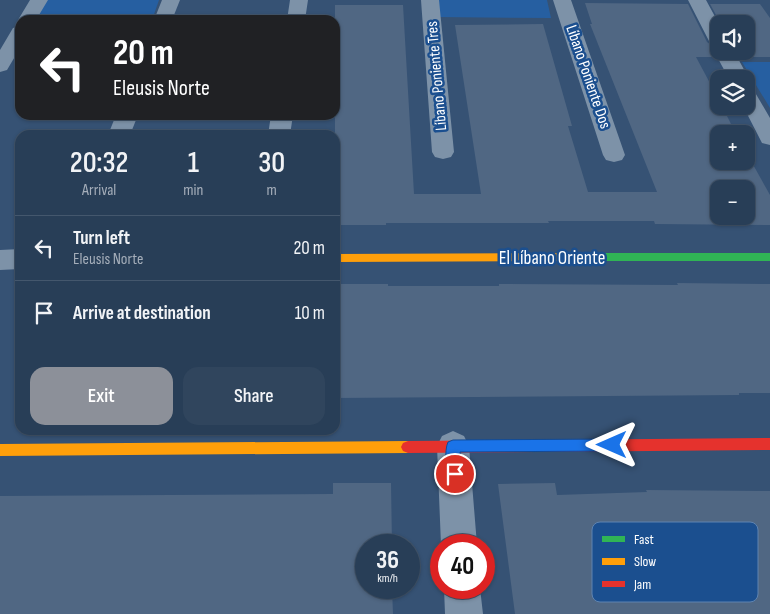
<!DOCTYPE html>
<html lang="en">
<head>
<meta charset="utf-8">
<style>
  body { margin:0; font-family:"Sofia Sans Condensed",sans-serif; background:#30455d; color:#f1f3f6; height:100vh; display:flex; flex-direction:column; font-size:19px; white-space:nowrap }
  * { box-sizing:border-box; margin:0 }
  p { font-size:16px; color:#a5aeba }
  .icon { flex:none; width:28px; height:28px; fill:none; stroke:currentColor; stroke-width:2; stroke-linecap:round; stroke-linejoin:round }
  .map { position:relative; flex:1; overflow:hidden }
  .sheet { position:absolute; left:15px; top:130px; width:325px; height:305px; display:flex; flex-direction:column; background:#283e57; border-radius:15px; box-shadow:0 1px 4px #0004,0 0 0 1px #44576d }
  .sheet>* { flex:none }
  .top-card { position:absolute; left:15px; top:15px; width:325px; height:105px; border-radius:15px; box-shadow:0 1px 4px #0004,0 0 0 1px #44576d; background:#202124; color:#fff; overflow:hidden }
  .controls { position:absolute; left:710px; top:15px; display:grid; gap:10px }
  .controls a { display:grid; place-items:center; width:45px; height:45px; border-radius:10px; background:#283e57; box-shadow:0 1px 4px #0004,0 0 0 1px #44576d; font-size:25px }
  .speed { position:absolute; left:355px; top:534px; display:flex; gap:10px; font-size:25px; font-weight:700; text-align:center }
  .speed>* { display:grid; place-content:center; width:65px; height:65px; border-radius:50%; background:#283e57; box-shadow:0 1px 4px #0004,0 0 0 1px #44576d; line-height:1 }
  .speed small { font-size:12px; font-weight:400 }
  .speed .limit { border:8px solid #d22; background:#fff; color:#111 }
  .pin { position:absolute; display:grid; place-items:center; width:42px; height:42px; color:#fff; margin:-21px; border:2px solid #fff; border-radius:50%; box-shadow:0 1px 5px #0007 }
  .me { position:absolute; width:55px; margin:-28px; rotate:270deg; stroke-linejoin:round; filter:drop-shadow(0 0 4px #0008) }
  .turn { display:flex; align-items:center; gap:18px; height:105px; padding:0 15px; font-size:22px }
  .turn .icon { width:65px; height:65px; stroke-width:2.5 }
  .turn b { display:block; font-size:35px; line-height:42px }
  .eta { display:flex; justify-content:space-evenly; align-items:center; height:85px; text-align:center }
  .eta b { font-size:30px; font-weight:600; line-height:35px }
  .primary-button { display:flex; gap:10px; margin-top:auto; padding:10px 15px }
  .primary-button a { flex:1; height:58px; border-radius:15px; background:#8c9099; color:#fff; font-size:20px; font-weight:600; line-height:58px; text-align:center }
  .primary-button a+a { background:#30455d; color:#f1f3f6 }
  ul { padding:0; list-style:none }
  li { display:flex; align-items:center; gap:15px; height:65px; padding:0 15px; border-top:1px solid #44576d }
  li div { flex:1 }
  li b { display:block; font-size:19px }
  li em { font-style:normal }
  .map>svg:first-child { display:block }
  .green { fill:#265fa1 }
  .building { fill:#506783; fill-rule:evenodd }
  .lines { fill:none; stroke-linecap:round; stroke-linejoin:round }
  .street { fill:#7d92a8; fill-rule:evenodd }
  .fast { fill:#30b455; fill-rule:evenodd }
  .slow { fill:#ff9f0a; fill-rule:evenodd }
  .jam { fill:#e5322d; fill-rule:evenodd }
  .route { fill:#1a73e8; stroke:#114b97 }
  .labels { text-anchor:middle; dominant-baseline:central; stroke-width:5; stroke-linejoin:round; paint-order:stroke }
  .far-street-label { font-size:16px; fill:#fff; stroke:#1b4f8f }
  .street-label { font-size:19px; fill:#fff; stroke:#1b4f8f }
  .key { fill:#1b4f8f; stroke:#5f84b1; stroke-width:1 }
  .key-label { font-size:14px; fill:#fff }
</style>
</head>
<body>
<div class="map">
<svg width="770" height="614" viewBox="0 0 770 614">
  <rect width="100%" height="100%" fill="#365274"/>
  <!-- green -->
  <path class="green" d="M46,0h113l-7,20h-117z
    M434,0h113l4,18 -116,-1z
    M742,62h28v46z"/>
  <!-- building -->
  <path class="building" d="M585,3l103,1 19,38 8,6 -3,3 3,6h-19l23,43v6h3l14,28h-17v27h27v-9l24,43v30l-115,-1 -1,-3h-106l1,2h-163v2h-51v-220h68l11,189h67l-26,-169 88,-1 29,102h-4l20,66h69l-67,-168h2zM719,189h27v27h-27z
    M710,4h50l10,14v39h-31l-3,-6h10v-27h-25z
    M677,283l93,1v109h-31v2l-404,3v-114h53v2h111v-2l179,1z
    M333,483h58l1,62h-26v43h26l1,26h-393v-118l333,-2z
    M555,483l2,12 90,-3 -1,-2 124,1v123h-255l-17,-130z"/>
  <g class="lines">
    <!-- street -->
    <path class="street" d="M30,0h18l-12,20h-16v3l-2,-3z
      M162,0h18l-8,20h-18z
      M290,0h18l-3,20h-18z
      M421,0h18l15,152 -3,5 -8,2 -8,-2 -3,-5z
      M553,0h18l54,155 -3,5 -8,2 -8,-2 -3,-5z
      M688,0h18l13,24v27h15l15,28 -3,4v-4h-17l-15,-28 4,-4 -6,-2 -3,-4z
      M20,26v22l-13,22 -7,2v-22l13,-22z
      M746,87l7,2 17,29v27l-8,-2 -19,-37h3z
      M116,115h22l-8,20h-22z
      M271,115h22l-3,20h-22z
      M20,249v20l-20,1v-20z
      M453,431l11,5 5,10 8,99h-36l-4,-99 5,-10z
      M444,588h36l3,26h-38z"/>
    <!-- fast -->
    <path class="fast" d="M590,253h180v8h-180l-5,-4z"/>
    <!-- slow -->
    <path class="slow" d="M590,253l5,4 -5,4 -255,1v-8z
      M408,441l5,2 2,4 -2,4 -5,2 -408,3v-12z"/>
    <!-- jam -->
    <path class="jam" d="M770,438v12l-362,3 -5,-2 -2,-4 2,-4 5,-2z"/>
  </g>
  <!-- route -->
  <path class="route" d="M612,439l4,2 2,4 -2,4 -4,2 -152,1 2,22 -2,5 -5,2 -5,-2c-4,-9 -6,-28 -2,-37l5,-2z"/>
  <g class="labels">
    <!-- far-street labels -->
    <g class="far-street-label">
      <text transform="translate(437 76) rotate(-95)">Líbano Poniente Tres</text>
      <text transform="translate(588 77) rotate(71)">Líbano Poniente Dos</text>
    </g>
    <!-- street labels -->
    <g class="street-label">
      <text x="552" y="258">El Líbano Oriente</text>
    </g>
  </g>
  <!-- legend -->
  <rect x="592" y="522" width="166" height="80" rx="8" class="key"/>
  <rect x="602" y="536" width="23" height="6" fill="#30b455"/>
  <rect x="602" y="558" width="23" height="7" fill="#ff9f0a"/>
  <rect x="602" y="581" width="23" height="6" fill="#e5322d"/>
  <g class="key-label">
    <text x="634" y="544">Fast</text>
    <text x="634" y="566">Slow</text>
    <text x="634" y="589">Jam</text>
  </g>
</svg>
<div class="controls">
<a><svg class="icon" aria-label="sound" viewBox="0 0 24 24"><path d="M4 9h4l5-4v14l-5-4H4zM17 9q2 3 0 6"/></svg></a>
<a><svg class="icon" aria-label="layers" viewBox="0 0 24 24"><path d="M12 4l9 5-9 5-9-5zM3 14l9 5 9-5"/></svg></a>
<a>+</a>
<a>−</a>
</div>
<div class="speed"><div>36<small>km/h</small></div><div class="limit">40</div></div>
<div class="pin" style="left:455px;top:474px;background:#d93025"><svg class="icon" aria-label="arrive" viewBox="0 0 24 24"><path d="M6 21V4h12l-3 4 3 4H6"/></svg></div>
<svg class="me" style="left:612px;top:445px" viewBox="-20 -20 40 40"><path d="M0-17L14 15 0 8-14 15z" fill="#1a73e8" stroke="#fff" stroke-width="4"/></svg>
<div class="top-card">
<div class="turn"><svg class="icon" aria-label="left" viewBox="0 0 24 24"><path d="M17 20v-9H6M10 6l-5 5 5 5"/></svg><div><b>20 m</b>Eleusis Norte</div></div>
</div>
<section class="sheet">
<div class="eta">
<div><b>20:32</b><p>Arrival</p></div>
<div><b>1</b><p>min</p></div>
<div><b>30</b><p>m</p></div>
</div>
<ul>
<li><svg class="icon" aria-label="left" viewBox="0 0 24 24"><path d="M17 20v-9H6M10 6l-5 5 5 5"/></svg><div><b>Turn left</b><p>Eleusis Norte</p></div><em>20 m</em></li>
<li><svg class="icon" aria-label="arrive" viewBox="0 0 24 24"><path d="M6 21V4h12l-3 4 3 4H6"/></svg><div><b>Arrive at destination</b></div><em>10 m</em></li>
</ul>
<div class="primary-button"><a>Exit</a><a>Share</a></div>
</section>
</div>
</body>
</html>
